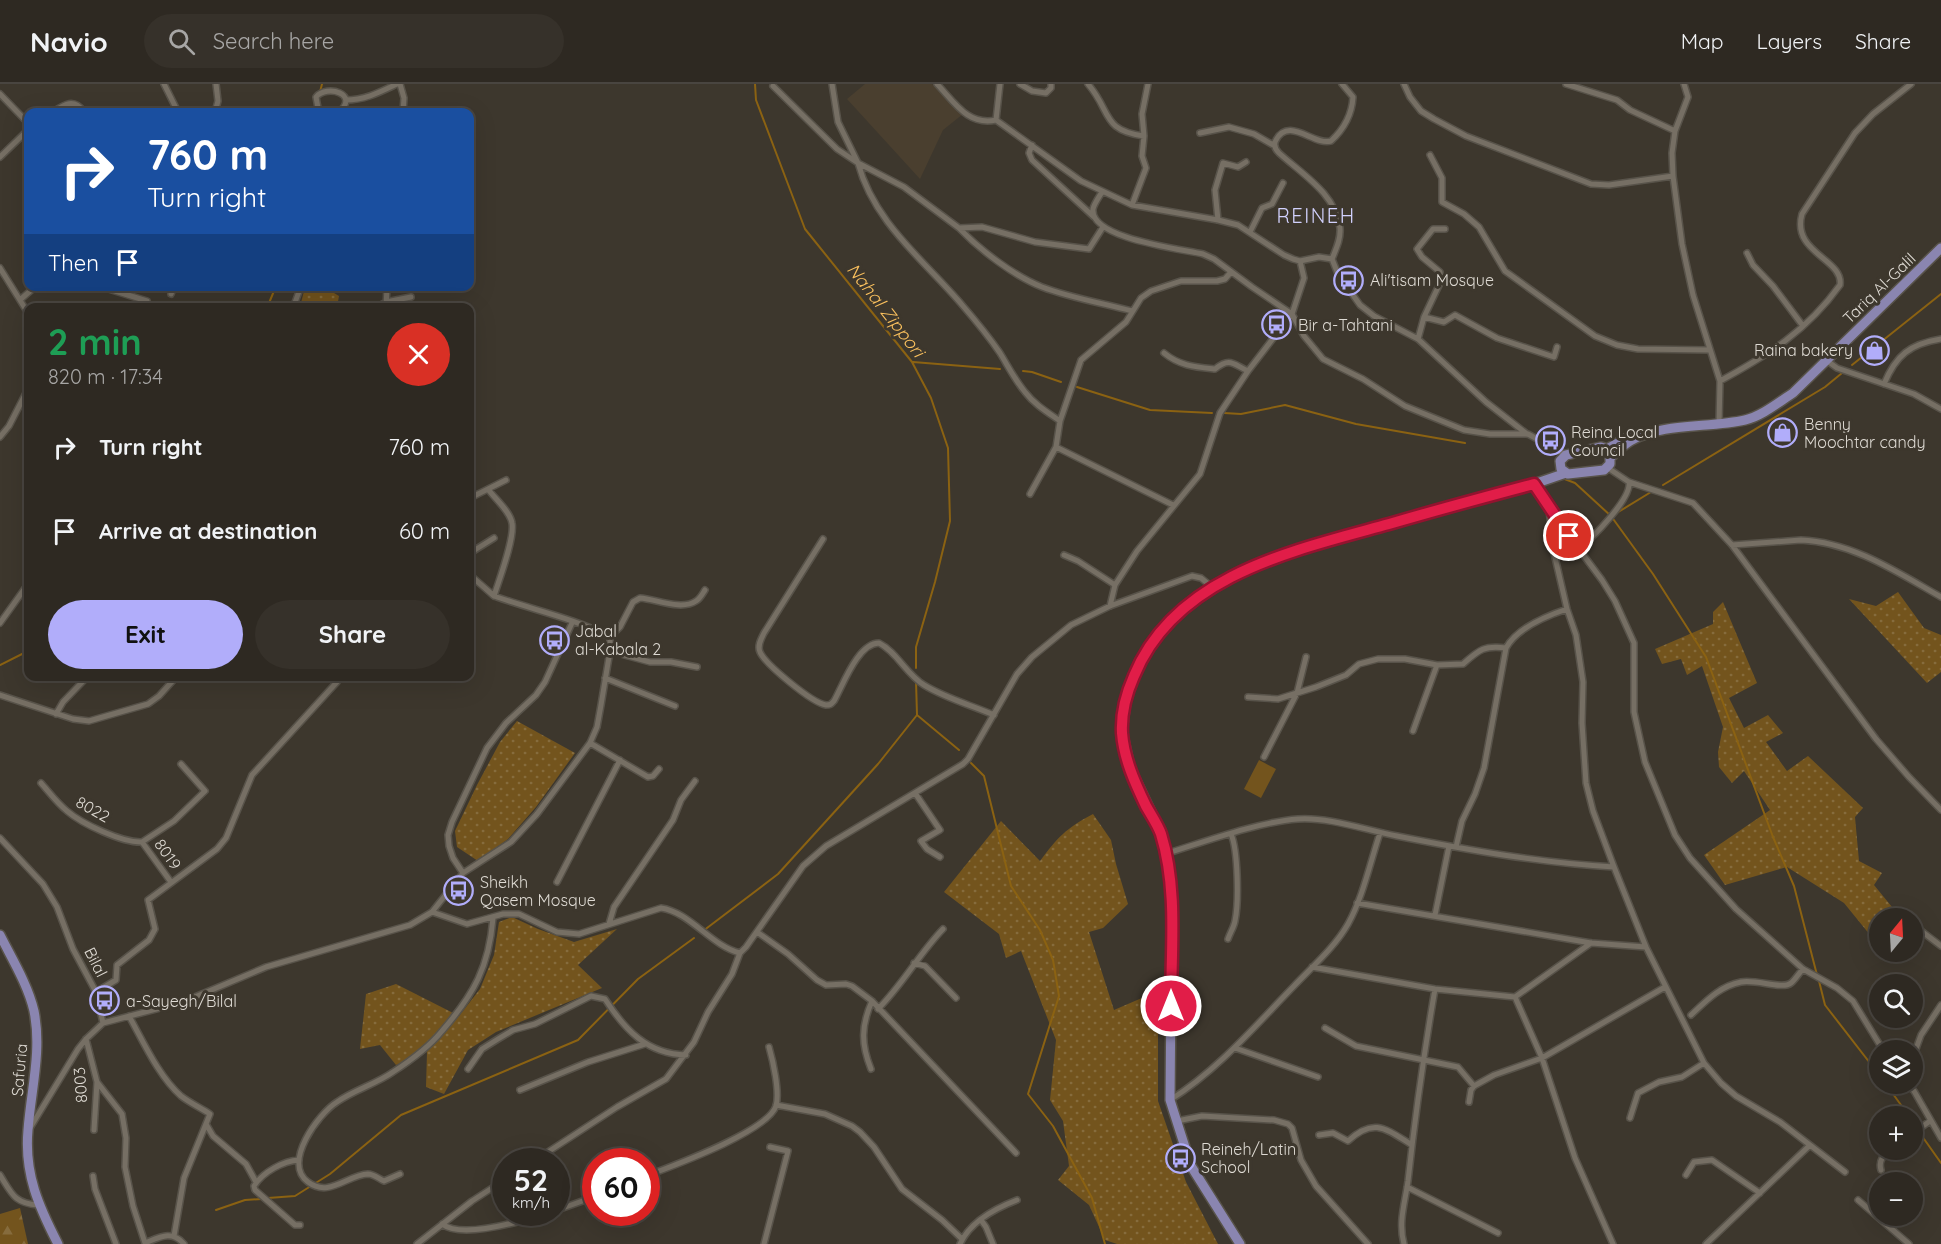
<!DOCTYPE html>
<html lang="en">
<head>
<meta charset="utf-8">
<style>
  body { margin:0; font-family:Quicksand,sans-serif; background:#36312a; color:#f1f3f6; height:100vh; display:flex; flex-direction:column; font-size:22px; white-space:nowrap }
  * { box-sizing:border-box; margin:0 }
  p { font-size:20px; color:#a7a6a5 }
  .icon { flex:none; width:33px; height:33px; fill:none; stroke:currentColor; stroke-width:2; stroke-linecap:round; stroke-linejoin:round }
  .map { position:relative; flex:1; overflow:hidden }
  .drawer { position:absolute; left:24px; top:219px; width:450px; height:378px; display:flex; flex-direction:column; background:#2e2922; border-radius:12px; box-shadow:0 6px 24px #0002,0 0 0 2px #494540 }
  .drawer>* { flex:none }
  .guide { position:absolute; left:24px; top:24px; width:450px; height:183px; border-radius:12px; box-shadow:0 6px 24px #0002,0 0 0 2px #494540; background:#1a4fa0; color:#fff; overflow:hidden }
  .needle { width:39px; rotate:18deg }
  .controls { position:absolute; left:1869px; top:824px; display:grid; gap:12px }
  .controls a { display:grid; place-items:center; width:54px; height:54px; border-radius:50%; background:#2e2922; box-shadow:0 6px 24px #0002,0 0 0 2px #494540; font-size:30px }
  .speed { position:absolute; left:492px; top:1064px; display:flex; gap:12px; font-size:30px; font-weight:700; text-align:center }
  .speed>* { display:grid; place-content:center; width:78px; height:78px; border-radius:50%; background:#2e2922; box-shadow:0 6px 24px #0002,0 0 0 2px #494540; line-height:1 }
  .speed small { font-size:15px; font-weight:400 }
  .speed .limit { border:9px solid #d22; background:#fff; color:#111 }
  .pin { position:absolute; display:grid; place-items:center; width:51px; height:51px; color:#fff; margin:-26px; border:3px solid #fff; border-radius:50%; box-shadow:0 2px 6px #0007 }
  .me { position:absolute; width:66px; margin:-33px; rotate:0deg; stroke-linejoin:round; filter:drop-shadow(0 0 4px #0008) }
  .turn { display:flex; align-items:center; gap:21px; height:126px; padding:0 24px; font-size:27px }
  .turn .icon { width:78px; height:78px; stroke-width:2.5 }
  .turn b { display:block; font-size:42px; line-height:51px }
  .then { display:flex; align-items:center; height:57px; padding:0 24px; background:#0003; gap:12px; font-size:22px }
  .round { display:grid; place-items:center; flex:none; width:63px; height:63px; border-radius:32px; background:#36312a }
  .headline { display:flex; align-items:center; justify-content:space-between; height:102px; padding:0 24px }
  h1 { font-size:36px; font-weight:700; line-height:45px; color:#1e9e55 }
  .action { display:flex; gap:12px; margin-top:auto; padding:12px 24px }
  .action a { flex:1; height:69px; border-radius:36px; background:#b1adfa; color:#111; font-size:24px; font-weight:700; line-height:69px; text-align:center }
  .action a+a { background:#36312a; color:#f1f3f6 }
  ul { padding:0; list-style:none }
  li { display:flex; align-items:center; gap:18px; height:84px; padding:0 24px }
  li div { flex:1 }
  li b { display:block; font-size:22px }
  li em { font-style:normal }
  header { display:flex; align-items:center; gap:36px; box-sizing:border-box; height:84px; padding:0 30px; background:#2e2922; border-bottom:2px solid #494540 }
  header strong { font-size:28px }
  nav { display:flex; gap:33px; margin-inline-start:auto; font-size:21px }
  .search { width:420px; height:54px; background:#36312a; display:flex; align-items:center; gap:15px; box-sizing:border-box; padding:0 21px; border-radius:33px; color:#a7a6a5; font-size:22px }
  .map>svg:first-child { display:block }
  .built { fill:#4a3f2f }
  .grass { fill:url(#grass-dots) }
  .forest { fill:url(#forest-firs) }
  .park { fill:#73541d }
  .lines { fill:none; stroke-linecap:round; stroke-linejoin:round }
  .stream { stroke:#8b6212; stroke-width:2 }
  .street-casing { stroke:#58534a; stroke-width:8 }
  .primary-casing { stroke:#58534a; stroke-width:12 }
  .street { stroke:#766f64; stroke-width:5 }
  .primary { stroke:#8a85b0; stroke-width:9 }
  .route-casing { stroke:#92132f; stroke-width:15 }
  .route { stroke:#e11d48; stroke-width:10 }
  .labels { text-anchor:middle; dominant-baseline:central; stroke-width:6; stroke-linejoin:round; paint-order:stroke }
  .poi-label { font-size:16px; fill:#dedad3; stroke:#3d372d; text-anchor:start }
  .street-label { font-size:16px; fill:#dedad3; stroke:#3d372d }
  .water-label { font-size:18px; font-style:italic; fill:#fbc15e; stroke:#3d372d }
  .quarter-label { font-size:20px; letter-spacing:1.5px; fill:#d2d1fd; stroke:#3d372d }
</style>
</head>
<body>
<header>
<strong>Navio</strong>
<div class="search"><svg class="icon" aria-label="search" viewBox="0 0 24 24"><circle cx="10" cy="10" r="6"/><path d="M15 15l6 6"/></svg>Search here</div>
<nav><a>Map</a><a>Layers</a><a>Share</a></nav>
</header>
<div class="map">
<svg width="1941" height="1160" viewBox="0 0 1941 1160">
  <defs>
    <pattern id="grass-dots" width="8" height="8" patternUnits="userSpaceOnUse" patternTransform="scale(1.5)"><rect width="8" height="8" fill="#73541d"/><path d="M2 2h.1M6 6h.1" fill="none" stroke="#866c3d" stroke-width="1.8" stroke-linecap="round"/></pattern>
    <pattern id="forest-firs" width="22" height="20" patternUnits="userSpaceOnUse" patternTransform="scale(1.5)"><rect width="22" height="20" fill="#73541d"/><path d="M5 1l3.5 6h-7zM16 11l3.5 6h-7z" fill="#866c3d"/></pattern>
  </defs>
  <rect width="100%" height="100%" fill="#3d372d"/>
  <!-- built -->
  <path class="built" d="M865,0h67l31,30 -20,16 -23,49 -73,-80z"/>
  <!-- grass -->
  <path class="grass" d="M305,203h19l15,9 -2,11h-37z
    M1898,508l26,36 17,7v37l-14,11 -78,-84 27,7z
    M1723,518l34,81 -28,15 15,30 24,-13 15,18 -17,9 21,29 21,-15 55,52 -8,9 4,44 23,12 -8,12 27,33h-21l-1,28 -35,-43 -57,-36 -62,18 -21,-30 66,-45 -26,-39 -12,12 -13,-16 -1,-15 5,-25 -21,-61 -15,9 -6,-16 -19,5 -7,-15 58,-25v-12z
    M517,637l58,32 -39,54 -28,32 -30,22 -21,-14 -2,-16 22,-46 23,-43z
    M1093,730l18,26 5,24 12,40 -25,24 -14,4 25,78 44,-19v110l28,81 32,62h-101l-12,-4 -16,-35 -31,-25 11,-14 -6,-45 -13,-21 6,-60 -35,-89 -15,7 -7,-24 -55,-42 57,-71 39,40c18,-24 25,-32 53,-47z
    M512,833l26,12 36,13 43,-13 -39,36 24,23 -106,44 -28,18 -24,44 -18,-7 1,-35 -31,13 -16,-20 -20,4 6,-55 30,-10 63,32 21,-27 14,-34 5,-33z"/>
  <!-- forest -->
  <path class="forest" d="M20,1124l8,36h-28v-30z"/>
  <!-- park -->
  <path class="park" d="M1259,676l17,9 -15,29 -17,-9z"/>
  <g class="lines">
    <!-- stream -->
    <path class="stream" d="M755,0l1,16 49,129 107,133 19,36 17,50 2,73 -15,61 -19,65v21
      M320,8l2,-8
      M267,224l9,-22
      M913,278l87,7
      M1852,281l89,-71
      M1023,287l9,1 29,10
      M1077,303l73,23 62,3
      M1224,329l17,1 44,-9 71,19 109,19
      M1562,394l13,5 36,33 42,58 53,83 67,180 21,49 23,89
      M1663,401l162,-98 17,-14
      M1615,430l36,-22
      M0,581l28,-14
      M917,631l42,35
      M971,679l13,13 27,110 29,44 13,30 6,36 -31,98 25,32 39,72 13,46
      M703,847l75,-57 100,-110 39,-49 -1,-34
      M1819,897l6,24 55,71
      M1885,999l24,33
      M1912,1038l29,41
      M268,1114l27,-2 35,-22 71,-59 177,-75 60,-61 56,-41
      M216,1126l29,-10 17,-1"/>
    <defs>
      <path id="street" d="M164,0l14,28
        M400,0l4,14 -1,14
        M832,0l6,38 20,41 46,24 55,41 23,-1 53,15 54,7 14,-22
        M937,0c18,19 31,42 59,36
        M1000,0l-4,36 85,61 51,24 86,15 20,5 46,30 9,4 7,2 19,-4 13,2c4,-10 9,-20 8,-31 -4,-34 -38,-54 -61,-75 -4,-4 -6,-8 -3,-13 13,-24 38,6 55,1 13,-12 21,-27 22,-44l-11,-13
        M1020,0l12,7 14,2 5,-5v-4
        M1088,0c24,28 13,46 56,52
        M1404,0l6,13 11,14 13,8 32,17 125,48 18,1 64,-9 9,68 11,51 27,86 -1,43
        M1566,0l51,16 13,10 45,21 -3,22 1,23
        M773,2l64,63 21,14c16,60 67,98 105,143 13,15 26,31 37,47 8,13 15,27 25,39 9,12 22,20 35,29
        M0,10l28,29
        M346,16c19,0 34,-8 51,-16
        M53,28c12,-8 21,-14 31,0
        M215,28l3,-11 -2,-17
        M323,28l-5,-4 -2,-11c11,-13 44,-3 23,15
        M1675,47l13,-34 -4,-13
        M1200,49l29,-6 25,7 21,12
        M1032,61l-3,8 3,7 62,57
        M1430,71l12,23v24l22,12 15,13 26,44 90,65 22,9 21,4 72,1
        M0,73l28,-27
        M1102,108c-3,5 -8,12 -9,17 -3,30 89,40 110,45l11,5 38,28 40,27 12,22 19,23 40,20 42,27 59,24 26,4h38l38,21
        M1132,121l14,-37 -4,-12 2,-20 -2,-22 6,-30
        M1218,136l-3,-30 8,-27 15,4 8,-5
        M959,144c21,22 55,48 83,59 29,11 60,16 90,24
        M1250,148l12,-24 10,-4 11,-21
        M1747,169l6,12 20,21 30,40
        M1332,175l6,15 22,31 14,11 44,23 68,63 41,32
        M0,184l28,45
        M99,202l48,15
        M171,210l3,-8
        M21,215l15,-13
        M293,224l8,-22
        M376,224l10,-6 25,-5
        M386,224l1,-22
        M1424,233l20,5 11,-7 42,23 57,19 3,-10
        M1418,255l6,-22 17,-36 -1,-9 -18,-15 -5,-8 16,-20h12
        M1164,269c16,13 31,14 51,16 15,-12 18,-5 33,2
        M1826,276l11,8 77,26 27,15
        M1720,297c48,-26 87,-50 120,-96 4,-26 -49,-32 -38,-71l53,-81 18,-19 38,-30
        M1884,300c12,-29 26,-40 57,-45
        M0,353l9,-11 19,-37
        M1056,363l117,58
        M1608,384l21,14 64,21 39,42 144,194 33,38 32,33
        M1534,400l15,25 53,71 13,21 19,42v69l11,50 30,73 15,23 46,51 67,60 34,19 16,13 30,49
        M1030,410l26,-47 4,-26 21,-61 45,-38 15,-24 10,-7 30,-10h36l8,-2 6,-7
        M470,414l36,-18
        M1549,425l5,44 13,56 9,26 7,47 -1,41 4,60 7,28 21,56 32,80 58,116 17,20 15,13 44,26 65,50
        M823,455l-59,94c-3,6 -7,13 -4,19 5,12 52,51 66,53 5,0 5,-1 8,-4 9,-16 24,-58 45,-58 18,9 27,31 45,42 21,13 47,20 70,30
        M1732,461l69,-5c51,2 96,32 140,57
        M1578,465c14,-10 54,-51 51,-67
        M470,469l24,-15
        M1064,471l14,6 37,24
        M470,491l24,21c5,-16 21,-58 18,-73 -2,-12 -17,-24 -24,-34
        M494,512c39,14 80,22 116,41
        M1110,522l5,-21 22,-34 63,-77 20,-61 28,-42 44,-57 12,-36 -4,-17
        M0,539l28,-39
        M610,567l40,11h21l26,5
        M605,594l70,28
        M0,611l73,24 16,2 59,-17 11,-8 18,-20
        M1248,613l30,2 38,-12 30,-12 13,-11 19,-5h27l32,6 26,-1c16,-14 21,-19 43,-16
        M56,630l7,-12 25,-26
        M1413,647l24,-66
        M590,659l58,34 5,-1 6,-7
        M1264,673l33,-64 9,-36
        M41,699c8,9 16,20 26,28 15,13 56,32 75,31l32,-21 31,-30 -24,-27
        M915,709l25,37 -19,11 6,8 13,8
        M0,754l43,46 14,23 16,42 23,43 7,31 -17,16 -8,10 -48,79
        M142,758l29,40
        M1456,763l6,-26 13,-27 9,-26 22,-120c11,-20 40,-32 61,-39
        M1165,770c39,-12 93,-32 133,-35 32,-2 67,11 99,17 71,14 144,27 217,31
        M463,789l-10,-15 -4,-12 -1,-11 4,-13 35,-74 19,-25 30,-28 9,-13 27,-59
        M557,798l63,-122
        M1357,819l234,40 55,4
        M432,828l35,12 36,-10h16l38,18 22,2 82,-26c29,4 50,38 79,45
        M1435,831l14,-69
        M609,840l5,-17 59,-87 8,-20 14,-19
        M1912,840l29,22
        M757,848l31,22 29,26 9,5 20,-1 6,2 20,15 144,152
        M1228,855c2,-6 6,-12 7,-18 4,-19 3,-71 -4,-87
        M914,879l11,3 31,32
        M1312,883l123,22 80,8 76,-54
        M96,908l20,-12 1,-15 32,-25 6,-11 -7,-29 69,-51 9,-11 26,-63 85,-93 3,-6
        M1515,913l27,61 33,100 38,86
        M878,925c25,-25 41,-55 65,-80
        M1691,931c15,-14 29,-29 50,-33 16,-3 41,8 50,1 4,-3 8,-10 12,-14
        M129,932c14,25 30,61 52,80 9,7 20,12 29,18l-26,64 -10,58
        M103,939l80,-21 83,-35 144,-42 22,-13 31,-39 48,-31 26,-28 53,-71 7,-16 4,-22 9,-54v-14l10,-10 13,-25 7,-4c16,1 41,13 56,3 4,-2 7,-8 9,-11
        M1325,944l31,18 102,21 16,19
        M86,955l11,43 -3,48
        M1235,964l83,29
        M1912,976l9,-25 20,-30
        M468,985l14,-20 16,-10 15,-9 22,-6 56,-28 14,3c20,31 42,55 81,56
        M871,985c-10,-25 -10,-43 1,-68
        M97,998l25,32 4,24 -1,29 8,39 12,37c15,-6 27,-13 39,1
        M1906,999l8,8 27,47
        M520,1006l68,-28 57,-18
        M1170,1016c48,-30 85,-74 124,-114 18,-19 41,-39 54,-62 15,-27 22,-61 32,-91
        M1469,1018l2,-12 3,-4 20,-11 48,-17 123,-71
        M776,1021l49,9 27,12 8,6 14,15 28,42 40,31 20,19
        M1630,1034l8,-25 21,-11 23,-5 22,-14
        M1177,1037l25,-5 72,4 14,4 4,4 9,32 15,26 52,58
        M206,1040l7,12 33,28 10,18
        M1912,1050l18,-13
        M1319,1051l14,-2 15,8c26,-24 38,-12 64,4
        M299,1076c-16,1 -36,12 -45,26l1,4 40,35h5
        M534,1077l83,-54 49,-28 28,-37 14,-30 24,-38 8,-21 6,-6 57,-81 23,-20 137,-82 5,-5 49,-85 15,-17 39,-32 39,-19 82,-30 9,2 11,9
        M1881,1086c-3,-10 3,-15 10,-21
        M400,1090l-16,7c-5,-2 -10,-7 -16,-7 -21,1 -39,24 -60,8 -26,-19 10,-68 29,-80 17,-12 39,-18 56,-30 17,-11 36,-25 49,-41 32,-37 47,-64 51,-113
        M0,1091c12,19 14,28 38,30
        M1686,1091l8,-13 18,-2 48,33
        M93,1092l2,13 21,55
        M646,1092c26,-10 121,-44 130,-70 4,-14 -3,-45 -7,-59
        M1407,1103l91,46
        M1858,1116l51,44
        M981,1136l5,7 7,17
        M442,1140c26,20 122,-16 154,-28
        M417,1160l55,-43 34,-22
        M764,1160l24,-93 -18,-4
        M960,1160c10,-22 36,-36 57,-44
        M1404,1160c-6,-22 1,-41 4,-63 7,-64 16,-128 27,-192
        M1706,1160l103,-98"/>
      <path id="primary" d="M1601,363l6,2 3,4v11l-6,6 -36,4 -7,-5 -1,-8 6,-6z
        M1607,365l27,-15
        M1610,374c7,-6 14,-14 22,-18 31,-17 78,-12 113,-20 17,-4 34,-18 48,-27l148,-145
        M0,851c12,24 28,50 34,76 8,40 -3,79 -6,119 -4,44 11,77 30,114
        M1240,1160l-49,-78 -21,-66 2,-212 -11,-55 -31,-65 -8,-37 4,-31 13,-36 20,-31 29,-28 24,-18 31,-16 33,-14 65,-20 193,-53 32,-11"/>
    </defs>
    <!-- street casing -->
    <use href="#street" class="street-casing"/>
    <!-- primary casing -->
    <use href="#primary" class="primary-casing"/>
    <!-- street -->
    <use href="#street" class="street"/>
    <!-- primary -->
    <use href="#primary" class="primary"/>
  </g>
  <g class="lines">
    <defs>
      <path id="route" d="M1171,922c0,-56 7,-117 -10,-172 -3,-9 -10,-19 -15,-28 -11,-23 -22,-47 -24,-73 -1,-19 4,-39 12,-57 41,-101 161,-126 255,-152 48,-14 96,-27 145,-40l35,52"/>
    </defs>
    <!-- route casing -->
    <use href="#route" class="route-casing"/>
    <!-- route -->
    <use href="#route" class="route"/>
  </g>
  <!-- icons -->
  <defs>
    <symbol id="bus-ring" viewBox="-11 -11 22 22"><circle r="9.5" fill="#3d372d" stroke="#b1adfa" stroke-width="1.5"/><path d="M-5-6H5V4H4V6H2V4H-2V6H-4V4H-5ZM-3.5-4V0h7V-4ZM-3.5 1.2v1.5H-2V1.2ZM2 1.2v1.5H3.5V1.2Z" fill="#b1adfa"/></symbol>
    <symbol id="shop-ring" viewBox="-11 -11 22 22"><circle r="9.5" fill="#3d372d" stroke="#b1adfa" stroke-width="1.5"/><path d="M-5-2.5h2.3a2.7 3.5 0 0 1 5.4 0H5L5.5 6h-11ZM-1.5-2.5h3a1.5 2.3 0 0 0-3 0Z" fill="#b1adfa"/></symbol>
  </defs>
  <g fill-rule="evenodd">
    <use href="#bus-ring" x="1332" y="180" width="33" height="33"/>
    <use href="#bus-ring" x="1260" y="224" width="33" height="33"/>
    <use href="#shop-ring" x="1858" y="250" width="33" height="33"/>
    <use href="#shop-ring" x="1766" y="332" width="33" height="33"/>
    <use href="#bus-ring" x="1534" y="340" width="33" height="33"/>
    <use href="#bus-ring" x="538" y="540" width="33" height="33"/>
    <use href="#bus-ring" x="442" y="790" width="33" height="33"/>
    <use href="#bus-ring" x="88" y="900" width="33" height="33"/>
    <use href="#bus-ring" x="1164" y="1058" width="33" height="33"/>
  </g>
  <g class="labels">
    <!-- poi labels -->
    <g class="poi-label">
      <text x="1370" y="196">Ali'tisam Mosque</text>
      <text x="1298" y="241">Bir a-Tahtani</text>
      <text x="1853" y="266" text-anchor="end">Raina bakery</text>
      <text x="1804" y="340">Benny<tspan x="1804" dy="18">Moochtar candy</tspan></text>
      <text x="1571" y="348">Reina Local<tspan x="1571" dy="18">Council</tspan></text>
      <text x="575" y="547">Jabal<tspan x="575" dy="18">al-Kabala 2</tspan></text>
      <text x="480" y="798">Sheikh<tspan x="480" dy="18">Qasem Mosque</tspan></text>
      <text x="126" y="917">a-Sayegh/Bilal</text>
      <text x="1201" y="1065">Reineh/Latin<tspan x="1201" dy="18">School</tspan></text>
    </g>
    <!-- street labels -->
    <g class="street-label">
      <text transform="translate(1879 204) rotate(-44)">Tariq Al-Galil</text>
      <text transform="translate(93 725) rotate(29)">8022</text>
      <text transform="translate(168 770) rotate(55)">8019</text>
      <text transform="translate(96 878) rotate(63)">Bilal</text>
      <text transform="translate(19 986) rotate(-85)">Safuria</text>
      <text transform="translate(80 1001) rotate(-94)">8003</text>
    </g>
    <!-- water labels -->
    <g class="water-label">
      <text transform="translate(886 226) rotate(52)">Nahal Zippori</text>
    </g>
    <!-- quarter labels -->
    <g class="quarter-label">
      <text x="1316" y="131">REINEH</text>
    </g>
  </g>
</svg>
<div class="controls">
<a><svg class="needle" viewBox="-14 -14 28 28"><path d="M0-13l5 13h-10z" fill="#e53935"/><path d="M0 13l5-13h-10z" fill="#a7a6a5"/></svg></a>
<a><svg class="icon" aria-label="search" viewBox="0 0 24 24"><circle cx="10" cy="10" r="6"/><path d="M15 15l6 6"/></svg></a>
<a><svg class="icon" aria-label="layers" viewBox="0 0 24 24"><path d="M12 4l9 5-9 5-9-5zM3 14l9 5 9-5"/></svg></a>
<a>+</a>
<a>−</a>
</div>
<div class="speed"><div>52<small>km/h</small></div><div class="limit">60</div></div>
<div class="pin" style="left:1569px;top:452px;background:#d93025"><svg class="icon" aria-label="arrive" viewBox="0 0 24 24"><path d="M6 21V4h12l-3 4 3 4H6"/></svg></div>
<svg class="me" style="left:1171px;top:922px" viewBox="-20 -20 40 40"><circle r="17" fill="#e11d48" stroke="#fff" stroke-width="3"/><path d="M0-11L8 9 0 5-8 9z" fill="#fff"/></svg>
<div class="guide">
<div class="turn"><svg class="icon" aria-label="right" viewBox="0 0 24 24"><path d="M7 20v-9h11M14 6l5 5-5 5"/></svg><div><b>760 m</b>Turn right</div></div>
<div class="then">Then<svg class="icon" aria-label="arrive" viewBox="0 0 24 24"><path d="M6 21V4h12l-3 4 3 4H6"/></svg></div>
</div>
<section class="drawer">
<div class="headline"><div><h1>2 min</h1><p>820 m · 17:34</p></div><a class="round" style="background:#d93025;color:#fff"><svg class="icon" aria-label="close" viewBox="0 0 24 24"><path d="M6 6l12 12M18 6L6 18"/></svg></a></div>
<ul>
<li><svg class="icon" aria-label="right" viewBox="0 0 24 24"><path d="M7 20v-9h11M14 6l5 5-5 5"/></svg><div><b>Turn right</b></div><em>760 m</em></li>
<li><svg class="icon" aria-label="arrive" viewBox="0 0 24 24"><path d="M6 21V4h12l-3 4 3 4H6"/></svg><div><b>Arrive at destination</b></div><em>60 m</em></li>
</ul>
<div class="action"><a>Exit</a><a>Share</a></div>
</section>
</div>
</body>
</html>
